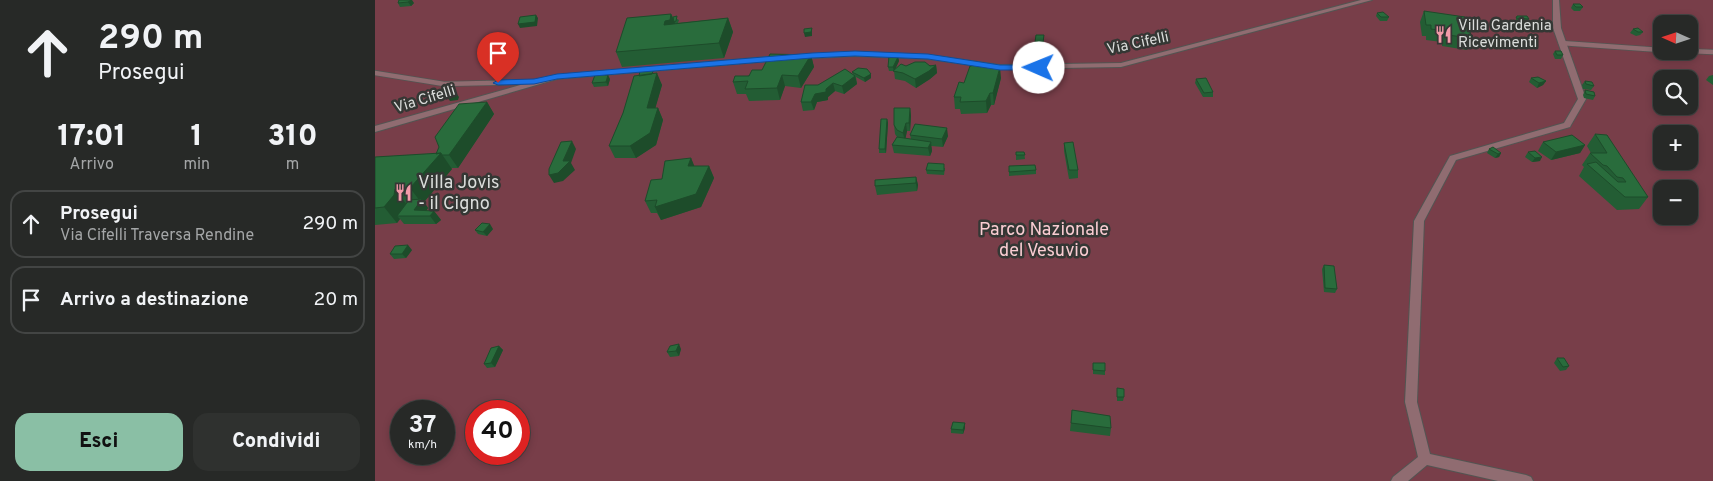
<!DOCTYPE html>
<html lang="it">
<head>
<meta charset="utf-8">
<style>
  body { margin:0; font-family:Overpass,sans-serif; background:#2f312f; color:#f1f3f6; height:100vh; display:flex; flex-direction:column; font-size:19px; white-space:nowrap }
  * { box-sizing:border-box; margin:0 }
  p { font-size:16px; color:#a4a6a7 }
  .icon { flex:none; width:28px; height:28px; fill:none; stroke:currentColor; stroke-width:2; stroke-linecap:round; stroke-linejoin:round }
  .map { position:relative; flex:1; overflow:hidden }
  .sheet { display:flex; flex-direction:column; background:#272927; width:375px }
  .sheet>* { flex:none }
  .hud { background:#272927; color:#f1f3f6; overflow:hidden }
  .needle { width:32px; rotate:273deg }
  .fabs { position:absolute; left:1278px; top:15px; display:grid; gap:10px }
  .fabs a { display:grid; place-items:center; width:45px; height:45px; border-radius:10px; background:#272927; box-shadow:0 2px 8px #0003,0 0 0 1px #434544; font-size:25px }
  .speed { position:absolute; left:15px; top:400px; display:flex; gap:10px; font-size:25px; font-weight:700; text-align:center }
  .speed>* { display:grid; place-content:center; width:65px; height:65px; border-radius:50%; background:#272927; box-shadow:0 2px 8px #0003,0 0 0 1px #434544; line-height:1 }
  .speed small { font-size:12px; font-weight:400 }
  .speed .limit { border:8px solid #d22; background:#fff; color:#111 }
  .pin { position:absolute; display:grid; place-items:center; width:42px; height:42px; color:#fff; margin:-51px -21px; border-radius:50% 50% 50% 0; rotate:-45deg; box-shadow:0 0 5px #0007 }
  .pin .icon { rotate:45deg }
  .me { position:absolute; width:55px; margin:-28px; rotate:271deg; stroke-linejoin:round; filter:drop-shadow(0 0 4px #0008) }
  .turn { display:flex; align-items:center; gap:18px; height:105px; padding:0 15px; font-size:22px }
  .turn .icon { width:65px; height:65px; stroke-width:2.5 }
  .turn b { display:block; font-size:35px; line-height:42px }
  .eta { display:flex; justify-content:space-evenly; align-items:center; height:85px; text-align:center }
  .eta b { font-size:30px; font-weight:800; line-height:35px }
  .cta { display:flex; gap:10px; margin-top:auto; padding:10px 15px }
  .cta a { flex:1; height:58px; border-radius:15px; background:#8abfa5; color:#111; font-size:20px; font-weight:800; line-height:58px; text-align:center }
  .cta a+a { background:#2f312f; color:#f1f3f6 }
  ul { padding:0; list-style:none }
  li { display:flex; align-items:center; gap:15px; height:68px; margin:0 10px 8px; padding:0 5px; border:2px solid #434544; border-radius:15px }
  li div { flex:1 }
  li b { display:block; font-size:19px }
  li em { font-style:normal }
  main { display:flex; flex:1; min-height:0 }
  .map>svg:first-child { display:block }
  .green { fill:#783e49; fill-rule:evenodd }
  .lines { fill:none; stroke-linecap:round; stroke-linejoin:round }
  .service-casing { stroke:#525552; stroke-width:6 }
  .minor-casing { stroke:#525552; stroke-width:2 }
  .tertiary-casing { stroke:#525552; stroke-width:2 }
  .service { stroke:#906c71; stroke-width:4.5 }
  .minor { fill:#906c71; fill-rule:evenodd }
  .tertiary { fill:#906c71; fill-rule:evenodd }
  .wall { fill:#235d34 }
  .shaded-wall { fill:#1d4c2a }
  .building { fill:#296c3c; stroke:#1d4c2a }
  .route { fill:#1a73e8; stroke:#114b97 }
  .labels { text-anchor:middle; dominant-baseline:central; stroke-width:5; stroke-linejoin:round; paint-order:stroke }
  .far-poi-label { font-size:15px; fill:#dbdddb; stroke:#343734; text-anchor:start }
  .far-street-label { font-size:15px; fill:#dbdddb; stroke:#343734 }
  .poi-label { font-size:18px; fill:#dbdddb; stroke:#343734; text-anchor:start }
  .park-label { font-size:18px; fill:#faccd2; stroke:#343734 }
</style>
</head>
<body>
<main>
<section class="sheet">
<div class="hud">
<div class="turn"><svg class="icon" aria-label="ahead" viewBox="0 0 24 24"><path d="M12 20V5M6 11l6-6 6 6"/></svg><div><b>290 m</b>Prosegui</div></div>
</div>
<div class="eta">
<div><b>17:01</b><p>Arrivo</p></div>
<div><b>1</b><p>min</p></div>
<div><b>310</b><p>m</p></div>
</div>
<ul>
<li><svg class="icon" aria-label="ahead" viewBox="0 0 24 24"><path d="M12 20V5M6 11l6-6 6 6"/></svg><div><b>Prosegui</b><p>Via Cifelli Traversa Rendine</p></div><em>290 m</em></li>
<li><svg class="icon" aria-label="arrive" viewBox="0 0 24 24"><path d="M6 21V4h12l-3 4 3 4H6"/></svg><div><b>Arrivo a destinazione</b></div><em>20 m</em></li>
</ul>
<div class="cta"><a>Esci</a><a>Condividi</a></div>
</section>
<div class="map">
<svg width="1338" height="481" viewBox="0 0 1338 481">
  <rect width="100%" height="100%" fill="#343734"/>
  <!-- green -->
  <path class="green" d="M0,0h1338v481h-1338zM1286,24h28v27h-28zM1286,79h28v27h-28zM1286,134h28v27h-28zM1286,189h28v27h-28zM26,411h43v43h-43zM101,411h43v43h-43z"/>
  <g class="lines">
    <defs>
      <path id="service" d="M1186,43l100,7
        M1313,51l25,1
        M0,73l69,11 90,-2"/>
      <path id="minor" d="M1178,0h6l2,28 25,71 -15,26 -1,2 -114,33 -32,61 -7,181 13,52 96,21 5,2 2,4h-35l-71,-16 -19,16h-17l2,-4 25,-20 -13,-55 9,-181 36,-65 114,-33 14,-24 -25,-71z"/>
      <path id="tertiary" d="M986,0h11l-251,67 -121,2 -72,-10 -74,-3 -57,3 -4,-2 4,-2 57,-3 74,3 72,10 121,-2z
        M405,56l4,2 -1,2 -226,19 -182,53v-6l181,-51z"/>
    </defs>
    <!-- service casing -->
    <use href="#service" class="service-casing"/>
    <!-- minor casing -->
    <use href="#minor" class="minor-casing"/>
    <!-- tertiary casing -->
    <use href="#tertiary" class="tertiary-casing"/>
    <!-- service -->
    <use href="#service" class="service"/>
    <!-- minor -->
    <use href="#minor" class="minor"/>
    <!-- tertiary -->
    <use href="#tertiary" class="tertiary"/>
  </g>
  <!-- wall -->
  <path class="wall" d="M24,0l15,3 -3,3 -11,1 -2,-4z
    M1198,4l10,3 -3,4h-6l-3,-3z
    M1049,11l48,27 -5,12 -25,-4v-4l-16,-2v-4h-4l-2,-14z
    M1002,13l12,4 -2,4h-7l-4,-5z
    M296,14l2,3 6,3 -1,3 50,-5 5,14 -9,26 -102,9 -6,-15z
    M1142,16l12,3 -2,4 -12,-1z
    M1258,29l10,3 -3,3 -4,1 -6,-3z
    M669,35l-1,11h-8v-4z
    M1180,51l8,4 -2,4h-6l-2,-5z
    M436,55l3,12 -13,21 -16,-2 -5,14 -31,1 -3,-7h-9l-4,-12 29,-12z
    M523,57l1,4 -4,8 11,-3 30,-1 1,8 -7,6 -14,9 -11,-7 -10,-2 -1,-8h-5l-1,-4z
    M477,72l19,2v4l-6,4 -9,-5 1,7 -13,10 -9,-3 -7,6v3l-11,2 -3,8 -11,1 -2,-9 17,-17 35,-10z
    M280,74l7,11 -7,23h3l5,12 -7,25 -20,13h-21l-6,-12 30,-70z
    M1338,75v10l-7,-5 3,-4z
    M626,78l-7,27h-3l-4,8 -26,1 -1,-5h-5l-1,-12 10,-14z
    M1156,78l15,3 -3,4 -6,3 -8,-6z
    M235,79l-2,7 -14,1 -2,-4z
    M821,79l17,13v5h-10l-8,-14z
    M1210,81l9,5 -3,4 -8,-1 -1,-4z
    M1210,90l10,6 -2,4 -9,-2 -1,-3z
    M112,102l7,12 -36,54h-7l1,1 -28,33 4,6 -2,3h8l7,9 -5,4h-32l-4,-5 -3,4 -22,2v-68l61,-3z
    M535,108l1,8 -1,15h-3l-2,8h6l-1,-4 38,1 -5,11 -12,-1 1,5 -2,5 -36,-3 -2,-8 5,-8 -2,-3 -1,-9z
    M512,119l1,4 -2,30h-7v-4z
    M1281,129l5,5v4h-5l-3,-5z
    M1220,134l53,63 -9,12 -22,1 -38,-34 5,-9 -2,-2 8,-12h1l-4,-7z
    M1168,142l42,3 -5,8 -29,7 -13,-9z
    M689,143l14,27v8l-9,1 -5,-28z
    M1114,149l12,4 -2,4 -4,1 -8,-5z
    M641,152h8l1,7 -9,1z
    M1153,152l12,9 -8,1 -7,-5z
    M316,158l3,8h15l5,12 -13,29 -40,13 -4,-7h-6l-6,-12 17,-22z
    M634,166l27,4v4l-27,2z
    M570,168l-1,7 -17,-1 -1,-4z
    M541,177l2,8 -1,6 -40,4 -2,-9z
    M118,229l-6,7 -9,-2 -3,-4z
    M37,250l-6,8 -12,1 -4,-5z
    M949,265l13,24 -2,4 -11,-1 -2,-23z
    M124,346l4,4 -8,17 -8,1 -3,-4z
    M306,349l-2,7 -9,1 -3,-5z
    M1182,358l12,8 -3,4 -6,1 -6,-8z
    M718,363l12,8v4l-12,-1z
    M742,388l7,9 -1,4h-6z
    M697,410l39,18 -1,8 -40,-5z
    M590,428l-2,6 -12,-1v-4z"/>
  <!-- shaded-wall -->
  <path class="shaded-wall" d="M36,0h1l2,3 -3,3 -3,-4z
    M296,14l6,14 -13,-3 1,-4z
    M161,15l2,3 -1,8 -17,2 -2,-4z
    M353,18l5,14 -9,26 -5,-15z
    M437,28v8l-7,1 -1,-4z
    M436,55l3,12 -13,21 -3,-12z
    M523,57l1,4 -5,11 -1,-5z
    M561,65l1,8 -7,6 -14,9 -1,-9z
    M625,67l1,11 -7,27 -1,-12z
    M282,73l5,12 -10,35 -5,-12z
    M496,74v4l-6,4 -1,-4z
    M233,75l2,4 -2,7 -2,-4z
    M407,75l3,11 -5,14 -3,-12z
    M480,76l2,8 -13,10 -2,-8z
    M1171,81l-3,4 -6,3 2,-5z
    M458,83l2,8 -7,6v3l-11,2 -3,8 -3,-8 4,-8 11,-5z
    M81,93l3,4 -1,3 -8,1 -3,-4z
    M615,93l1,12 -4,8 -1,-12z
    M112,102l7,12 -36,54 -9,-13z
    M283,108l5,12 -7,25 -20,13 -6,-12z
    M535,108l1,8 -1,15 -1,-8z
    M512,119l1,4 -2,30 -1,-4z
    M531,123l1,8 -2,10 -2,-8z
    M572,128l1,8 -5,11 -1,-8z
    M197,141l4,8 -5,14 4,7 -12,11 -9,2 -5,-8 14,-14z
    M556,142l1,9 -2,5 -2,-8z
    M1210,145l-5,8 -29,7 5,-8z
    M66,153l11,16 -28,33 4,6 -5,8 -9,-6 6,-9 -10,-13z
    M1126,153l-2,4 -4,1 3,-4z
    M1167,157l-2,4 -8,1 3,-4z
    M316,158l5,12 -8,-4z
    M334,166l5,12 -13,29 -40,13 -6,-13z
    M541,177l2,8 -1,6 -1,-8z
    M20,189l12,16 -10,11 3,3 -3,4 -13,-16z
    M59,211l7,9 -5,4 -6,-8z
    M115,224l3,5 -6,7 -4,-4z
    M33,245l4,5 -6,8 -4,-4z
    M304,344l2,5 -2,7 -3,-5z
    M124,346l4,4 -8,17 -4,-4z
    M590,423v5l-2,6v-4z"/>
  <!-- building -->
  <path class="building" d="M24,0h12l-3,2 -10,1z
    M1198,4h7l3,3h-7z
    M1049,11l41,6 7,21 -25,-3 -1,-4 -15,-2v-4h-5z
    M1008,12l6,5h-8l-4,-4z
    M296,14l-1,6 -5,1 -1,4 64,-7 -9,25 -103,9 11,-34z
    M161,15l-1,7 -17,2 2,-7z
    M302,16l-1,5 -2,1 -1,-5z
    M1142,16h10l2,3 -13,-1z
    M437,28l-1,4 -7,1v-4z
    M1263,28l5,4h-5l-5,-3z
    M661,35h8l-1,7h-8z
    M1180,51h6l2,4h-6z
    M395,54l41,1 -13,21 -16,-1 -5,13 -32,1 3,-8 -15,1 2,-6h14l3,-6h10z
    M514,56l9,1 -5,10h-5z
    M540,62h10l5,4 6,-1 -7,6 -14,8 -12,-6 -10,-2 8,-7 5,2z
    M609,63l16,4 -7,26h-3l-4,8 -26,1 1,-5h-7l5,-15 5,1 6,-17z
    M483,68l9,1 4,5 -7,4 -12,-6z
    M279,69l-2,5 -13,2 1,-5z
    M470,69l10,7 -13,10 -9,-3 -7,6v3l-11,2 -4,8h-10l4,-17h13z
    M282,73l-10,35h11l-8,25 -20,13h-21l14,-33 11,-37z
    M220,75h13l-2,7 -14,1z
    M1163,77l8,4 -7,2 -8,-5z
    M831,78l7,14 -9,1 -8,-14z
    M1210,81l7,1 2,4 -8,-2z
    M1210,90l9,2 1,4 -9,-2z
    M81,93v3l-9,1 1,-3z
    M112,102l-38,53h-7l-1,-2 -5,1 3,-7 -4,-10 24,-33z
    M519,108h16l-1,15h-3l-3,10 -6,-3 -3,-5z
    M506,119h6l-2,30h-6z
    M540,124l32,4 -5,11 -32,-4z
    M1281,129l10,1 2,4h-9z
    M1220,134l12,1 41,62h-23l-38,-33 9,-2 22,20h8l-3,-4 -6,-1 -10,-11 -4,-1 -13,-12h17z
    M1197,135l13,10 -29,7 -13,-10z
    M522,137l34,5 -3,6 -36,-3z
    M197,141l-9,20h7l-12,12 -9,2v-6l12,-27z
    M698,142l5,28h-9l-5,-27z
    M1118,147l8,6 -3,1 -9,-5z
    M1160,151l7,6 -7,1 -7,-6z
    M641,152h8l1,3h-9z
    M66,153l-31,35 -15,1 -1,6 -10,12 -9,1v-51z
    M316,158l-3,8h21l-13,28 -41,13 2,-7 -12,1 6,-21 11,-1 3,-18z
    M553,163l16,1v7l-18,-1z
    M660,165l1,5 -27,2v-6z
    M541,177v6l-41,3v-6z
    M47,199l-8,11 20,1 -4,5h-33l12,-16z
    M107,223l8,1 -7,8 -8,-2z
    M33,245l-6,9h-12l5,-8z
    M949,265l10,1 3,23 -12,-1z
    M304,344l-3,7 -9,1 3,-6z
    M124,346l-8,17 -7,1 7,-16z
    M1182,358h7l5,8 -6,1z
    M718,363h12v8l-12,-1z
    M742,388l7,1v8h-7z
    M697,410l38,6 1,12 -40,-5z
    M578,422l12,1 -2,7 -12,-1z"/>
  <!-- route -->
  <path class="route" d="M480,51l73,3 72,11h39l5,3 -5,2h-39l-72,-11 -73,-3 -43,2 -255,21 -23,5 -36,1 -5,-2 5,-3 36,-1 23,-5 255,-21z"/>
  <!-- icons -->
  <defs>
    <symbol id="restaurant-bare" viewBox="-9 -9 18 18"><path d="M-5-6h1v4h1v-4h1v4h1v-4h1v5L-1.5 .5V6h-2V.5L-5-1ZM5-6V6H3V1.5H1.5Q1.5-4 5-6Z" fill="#f39aa8" stroke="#343734" stroke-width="2.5" paint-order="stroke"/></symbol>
  </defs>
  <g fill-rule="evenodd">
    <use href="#restaurant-bare" x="1056" y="22" width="25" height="25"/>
    <use href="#restaurant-bare" x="16" y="180" width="25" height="25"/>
  </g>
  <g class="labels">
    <!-- far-poi labels -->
    <g class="far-poi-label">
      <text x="1083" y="26">Villa Gardenia<tspan x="1083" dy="17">Ricevimenti</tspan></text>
    </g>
    <!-- far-street labels -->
    <g class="far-street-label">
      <text transform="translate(763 44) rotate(-12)">Via Cifelli</text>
      <text transform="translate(50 100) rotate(-17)">Via Cifelli</text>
    </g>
    <!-- poi labels -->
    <g class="poi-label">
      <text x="43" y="183">Villa Jovis<tspan x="43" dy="21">- il Cigno</tspan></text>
    </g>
    <!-- park labels -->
    <g class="park-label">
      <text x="669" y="230">Parco Nazionale<tspan x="669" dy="21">del Vesuvio</tspan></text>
    </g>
  </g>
</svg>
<div class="fabs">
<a><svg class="needle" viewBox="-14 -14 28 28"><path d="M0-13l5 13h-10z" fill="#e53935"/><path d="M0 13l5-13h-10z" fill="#a4a6a7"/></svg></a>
<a><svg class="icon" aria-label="search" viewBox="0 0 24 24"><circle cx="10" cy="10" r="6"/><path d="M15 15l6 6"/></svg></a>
<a>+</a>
<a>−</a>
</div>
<div class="speed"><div>37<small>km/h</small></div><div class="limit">40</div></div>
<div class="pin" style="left:123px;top:83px;background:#d93025"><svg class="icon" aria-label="arrive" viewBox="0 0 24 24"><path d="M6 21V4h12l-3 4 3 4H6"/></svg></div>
<svg class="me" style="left:664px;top:68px" viewBox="-20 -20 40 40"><circle r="19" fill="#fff"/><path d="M0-13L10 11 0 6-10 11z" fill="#1a73e8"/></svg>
</div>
</main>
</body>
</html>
